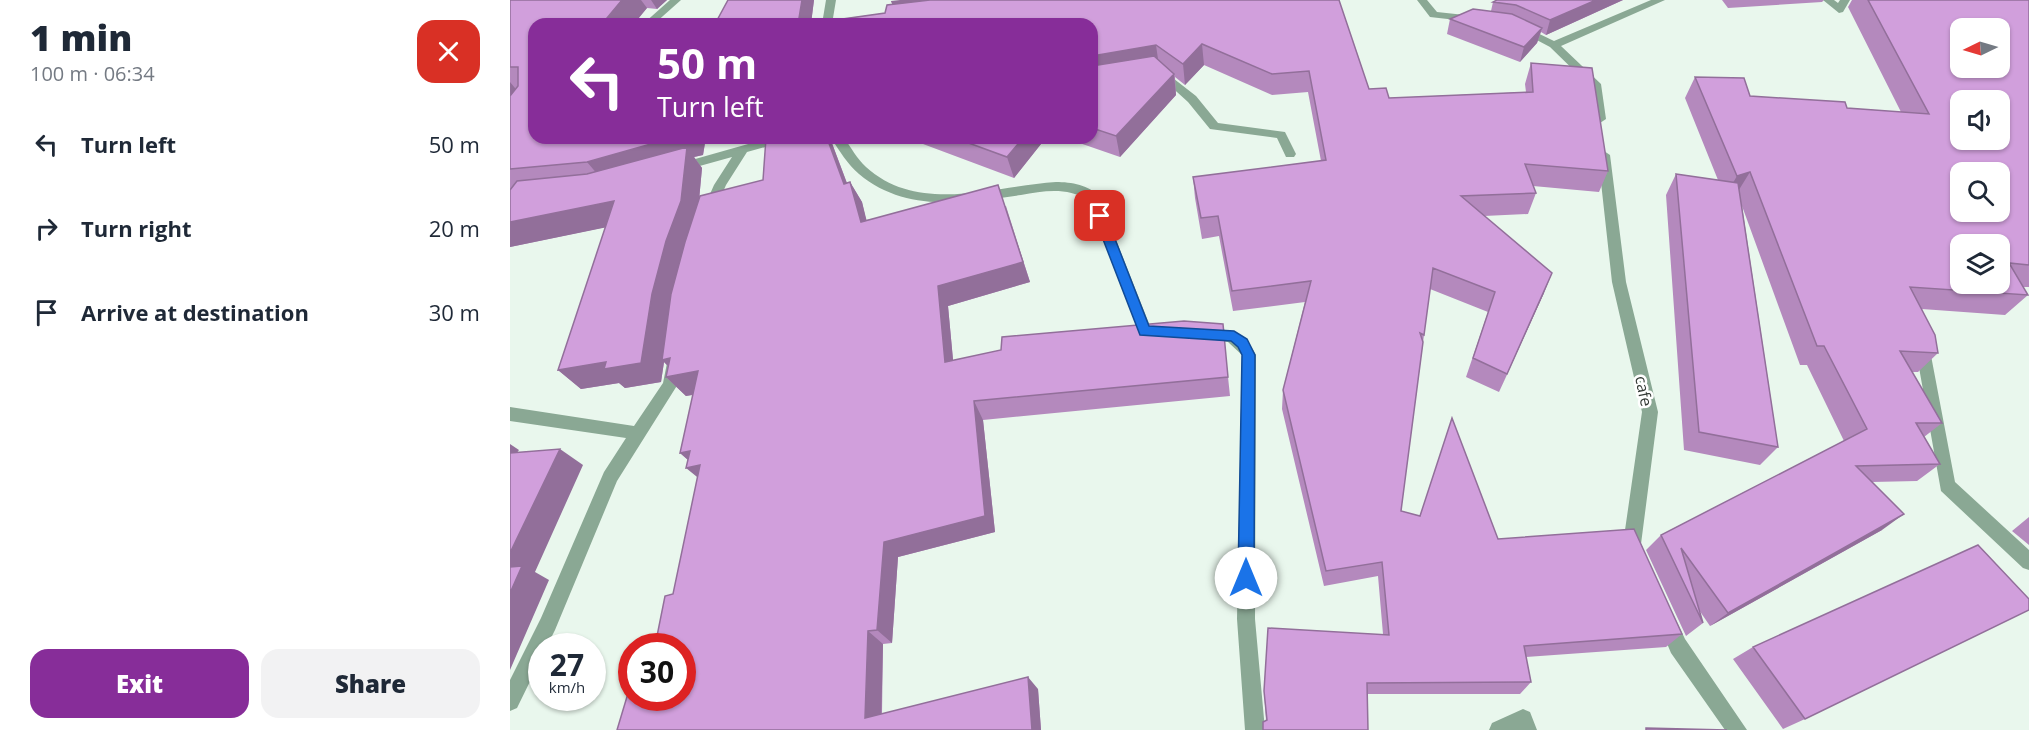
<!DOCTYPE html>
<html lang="en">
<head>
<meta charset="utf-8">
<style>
  body { margin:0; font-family:"Open Sans",sans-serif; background:#f2f2f3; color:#1f2937; height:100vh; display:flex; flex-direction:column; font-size:22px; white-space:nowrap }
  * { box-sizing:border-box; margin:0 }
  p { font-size:20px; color:#747a83 }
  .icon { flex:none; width:33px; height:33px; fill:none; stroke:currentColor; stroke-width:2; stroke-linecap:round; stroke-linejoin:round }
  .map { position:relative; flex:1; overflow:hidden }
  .sheet { display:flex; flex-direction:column; background:#fff; width:510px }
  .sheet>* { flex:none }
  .hud { position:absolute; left:18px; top:18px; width:570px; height:126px; border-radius:18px; box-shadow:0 2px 4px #0004; background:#872d99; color:#fff; overflow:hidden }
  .needle { width:39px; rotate:265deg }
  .tools { position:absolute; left:1440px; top:18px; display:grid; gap:12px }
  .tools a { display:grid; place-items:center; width:60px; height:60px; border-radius:12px; background:#fff; box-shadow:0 2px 4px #0004; font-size:30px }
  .speed { position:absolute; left:18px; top:633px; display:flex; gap:12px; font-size:30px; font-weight:700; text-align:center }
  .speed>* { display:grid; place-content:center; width:78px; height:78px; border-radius:50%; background:#fff; box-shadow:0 2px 4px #0004; line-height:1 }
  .speed small { font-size:15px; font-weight:400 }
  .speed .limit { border:9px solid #d22; background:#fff; color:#111 }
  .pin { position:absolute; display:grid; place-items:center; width:51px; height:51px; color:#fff; margin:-26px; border-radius:12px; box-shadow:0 3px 9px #0006 }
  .me { position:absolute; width:66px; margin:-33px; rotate:0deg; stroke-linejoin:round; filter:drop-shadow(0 0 4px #0008) }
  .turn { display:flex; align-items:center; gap:21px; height:126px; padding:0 30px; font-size:27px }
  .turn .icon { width:78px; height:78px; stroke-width:2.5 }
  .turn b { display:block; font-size:42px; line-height:51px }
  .round { display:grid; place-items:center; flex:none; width:63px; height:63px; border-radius:18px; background:#f2f2f3 }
  .overview { display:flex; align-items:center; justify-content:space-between; height:102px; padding:0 30px }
  h1 { font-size:36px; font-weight:800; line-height:45px }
  .primary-button { display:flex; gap:12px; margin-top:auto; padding:12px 30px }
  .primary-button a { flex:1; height:69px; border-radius:18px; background:#872d99; color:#fff; font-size:24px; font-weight:800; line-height:69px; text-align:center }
  .primary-button a+a { background:#f2f2f3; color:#1f2937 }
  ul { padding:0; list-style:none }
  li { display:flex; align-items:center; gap:18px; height:84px; padding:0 30px }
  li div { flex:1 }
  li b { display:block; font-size:22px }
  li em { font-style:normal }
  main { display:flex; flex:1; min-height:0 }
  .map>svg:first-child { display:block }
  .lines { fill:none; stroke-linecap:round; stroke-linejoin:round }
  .minor { fill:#8aa894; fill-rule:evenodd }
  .wall { fill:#b489bd }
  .shaded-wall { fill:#926f9a }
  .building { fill:#d19fdc; stroke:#926f9a; stroke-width:1.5; fill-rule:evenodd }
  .route { fill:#1a73e8; stroke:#114b97; stroke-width:1.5 }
  .labels { text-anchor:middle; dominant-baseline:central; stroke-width:5; stroke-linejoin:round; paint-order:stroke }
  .street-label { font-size:16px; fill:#353b37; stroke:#fff }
</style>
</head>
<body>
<main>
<section class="sheet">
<div class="overview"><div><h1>1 min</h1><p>100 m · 06:34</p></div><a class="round" style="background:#d93025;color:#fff"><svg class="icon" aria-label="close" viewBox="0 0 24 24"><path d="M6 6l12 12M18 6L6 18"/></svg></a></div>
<ul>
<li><svg class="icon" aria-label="left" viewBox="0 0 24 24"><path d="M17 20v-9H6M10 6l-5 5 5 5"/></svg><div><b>Turn left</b></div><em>50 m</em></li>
<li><svg class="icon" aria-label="right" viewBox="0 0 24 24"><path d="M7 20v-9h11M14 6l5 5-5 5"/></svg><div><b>Turn right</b></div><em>20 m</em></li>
<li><svg class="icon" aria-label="arrive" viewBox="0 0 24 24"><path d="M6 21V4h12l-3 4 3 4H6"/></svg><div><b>Arrive at destination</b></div><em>30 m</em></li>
</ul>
<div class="primary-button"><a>Exit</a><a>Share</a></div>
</section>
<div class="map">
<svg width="1519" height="730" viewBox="0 0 1519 730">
  <rect width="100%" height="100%" fill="#e9f7ed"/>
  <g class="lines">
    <!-- minor -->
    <path class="minor" d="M160,0h11l-27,24h-11z
      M316,0h10l-4,24h-10z
      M907,0h10l10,12 37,4 5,3 -5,3 -44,-5z
      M1141,0h14l-104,46 40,38 5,35 -6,4 -6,-4 -5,-34 -39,-38 -34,-18 9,-2 29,14z
      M1313,0h11l4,3 2,-3h10l-7,12 -4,1z
      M650,68l36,28 22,27 67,9 11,22 -2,3h-8l-9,-19 -67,-9 -22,-27 -32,-29v-4z
      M259,138h20l-2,3 -40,11 -21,33 -12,28 -5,2 -6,-5 11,-25 18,-28 -54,15 -6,-4 2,-3z
      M321,138h13c7,9 13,21 22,29 53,48 128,19 190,15 15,0 34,3 43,15l51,129 12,2 2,4 -2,4 -5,2 -17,-3 -52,-135c-21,-13 -44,-9 -67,-5 -55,8 -116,18 -162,-21 -11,-9 -20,-24 -28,-36z
      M1094,151l6,4 16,127 32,130 -17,132 2,4 -3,6 -6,2 -6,-2 -5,-10 19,-132 -30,-130 -14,-127z
      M695,328c26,2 38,2 51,27l-1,264 10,111h-20l-8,-111 5,-264 -14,-13 -28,-4 -2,-4 2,-4z
      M1412,339l5,2 2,4 26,137 74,68v20l-6,-2 -82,-77 -26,-146 2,-4z
      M163,356l5,2 2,4 -2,22 -61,97 -62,149 -8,16h-5v11l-25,51 -7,3v-31l31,-62 63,-146 22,-34 -116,-17v-14l124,19 29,-43 5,-25z
      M1157,613l7,3 11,23 62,91h-22l-54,-77 -13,-31 2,-6z
      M1013,709l7,3 7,18h-48l3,-7z"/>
  </g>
  <!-- wall -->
  <path class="wall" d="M0,0h157l-10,9 -10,-1 -113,130h214l-43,5 -2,12 -9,2 8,11 -3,32 64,-20 3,-42h64l17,45 3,-1 12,20 4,18 140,-14 24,76 -82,24 5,54 275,17 2,19 -247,24 12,112 -97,25 -6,86 -9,1 -1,70 156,-25 3,41 -359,-32 -9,-104 25,-117 -10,-17 -8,-7 13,-58 -7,1 -20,-19 2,-11 -4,-4 -3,20 -36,6 -6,-5 -38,6 -23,-19 48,-143 -96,20z
    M304,0l-3,23 74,-10 8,-8 -2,-4 448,-1 30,89 20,9 137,-6 -1,-8 6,-21 77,108 -9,21 -66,-6 3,7 -8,21 -44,2 60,77 -45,99 -33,-15 22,-65 -58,-23 -29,222 97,28 184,95 -16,13 -140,10 5,25 -11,12h-153l-101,26 -2,-29 119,-57 -5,-58 -54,10 -42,-177 1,-19 22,-88 -72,9 -14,-75 -17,3 -7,-41 -2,-21 128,-16 -13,-69 -36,3 -68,-30 -19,20 -10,-8 1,18 -56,62 -55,-19h27v-114h-377z
    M1113,0l-77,35 -5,-3 -4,11 -17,19 -73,-28 3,-15 41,-8 2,-9z
    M1212,0h102l-2,2 -94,6z
    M1342,0h177v287h-6l5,8 -23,20 -83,-6 16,44 -20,19h-6l30,51 -18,14 16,27 -23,17 -45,1 10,48 -172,96 -11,-16 4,13 -17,13 -40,-86 15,-15 183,-94 -37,-76h-7l-58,-159 36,241 -18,18 -76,-15 -18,-255 10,-21 42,6 -33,-82 10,-21 55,19 97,12 54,4 -53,-105z
    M410,138h142l-21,6 -27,34 -91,-34z
    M1519,517v28l-17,-14z
    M1243,647l52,72 -22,10 -50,-70z"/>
  <!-- shaded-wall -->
  <path class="shaded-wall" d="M112,0h19l6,8 -13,16h-32z
    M141,0h16l-10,9z
    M292,0h12l-3,24h-13z
    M390,0h61l-64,16 -6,-15z
    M1086,0h27l-77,35 4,-15z
    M1032,28l-5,15 -17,19 4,-15z
    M692,44l2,21 -19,20 -2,-21z
    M646,45l3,21 -67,12v-22z
    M664,74l2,21 -56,62 -4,-21z
    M0,82l14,17 -14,19z
    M162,138h29l4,5 -2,12 -9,2 8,11 -5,54 -27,136 28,13 18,19 -30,6 -20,-19 11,-2 -13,-13 -3,20 -36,6 -6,-5 -38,6 -23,-19 94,-76 14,-53 -61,-58 -18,-21z
    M317,138h3l25,67 -11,-21z
    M513,138h39l-21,6 -27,34 -7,-21z
    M1240,172l-13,21 -12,3 12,-20z
    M340,182l12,20 10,40 -11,-20z
    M488,185l32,97 -82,24 7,75 -10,-19 -7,-76z
    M104,201l18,21 -122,25v-25z
    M1042,273l-8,20 -45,99 8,-18z
    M464,401l9,19 12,112 -97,25 -6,86 -15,-13 7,-88z
    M0,444l9,6 -9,12z
    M50,449l23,16 -48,107 14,8 -39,90v-117z
    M180,451l15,19 2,15 -21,-17 9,-2 -15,-13z
    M1394,514l-22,16 -172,96 18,-13z
    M358,631l15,13 -2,85 -16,-11z
    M518,677l10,12 3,41h-9z"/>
  <!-- building -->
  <path class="building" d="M0,0h112l-20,24h-68v114h138l-85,24 -77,7v-73l8,-10v-19h-8z
    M218,0h74l-4,24h-83z
    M420,0h409l30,89 17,-1 3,10 144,-6 -2,-29 61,5 16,103 -83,-7 11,29 -75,3 91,77 -45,101 -34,-16 22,-66 -62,-24 -9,67 -4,-2 3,9 -22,169 19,5 32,-98 46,121 136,-10 48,105 -158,12 7,36 -164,1 1,47h-105v-8l4,-2 -3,-29 4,-63 121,7 -7,-73 -56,9 -43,-181 28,-109 -79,10 -14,-75 -17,2 -8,-41 133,-17 -17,-89 -37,3 -70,-30 -19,20 -27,-19 -64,11v-32h-285l78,-11 2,-8z
    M987,0h99l-46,20 -34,-15 -23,-3z
    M1358,0h161v265l-20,-2 19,32 -118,-8 25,48 3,18 -38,-2 42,72h-26l24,41 -84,2 48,48 -176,99 -47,-65 22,75 -42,-88 206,-106 -43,-83h-7l-67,-174 -13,4 -42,-99 49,1 6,18 95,6 2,6 82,6zM1450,28h40v40h-40zM1450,100h40v40h-40zM1450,172h40v40h-40zM1450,244h40v40h-40z
    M963,9l39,5 30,14 -18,19 -74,-28z
    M644,56l20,18 -58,62 -24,-8v-62z
    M256,138h61l17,46 6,-2 11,40 137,-37 25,77 -85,24 7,76 56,-12 1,-13 182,-16 39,3 5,53 -254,24 11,115 -101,26 -7,88 -9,1 -3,87 163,-41 4,53h-415l15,-50v18h50v-52h-27l10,-50 8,-2 27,-129 -14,3 4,-17 -10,2 18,-82 -32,6 4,-19 -8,2 9,-66 14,-52 15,-46 63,-16z
    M445,138h68l-16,19z
    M177,147l-6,54 -15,40 -14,53 -11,69 -37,6 2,-7 -48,8 56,-169 -104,21v-32l7,-9 70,-7z
    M1166,174l62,9 40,264 -79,-15z
    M50,449l-50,104v-100z
    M1468,545l51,54v11l-224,109 -52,-72z
    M12,566l-12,27v-26z
    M1136,728l81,2h-81z"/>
  <!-- route -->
  <path class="route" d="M590,212l6,4 43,110 85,5 13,8 8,16 -1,223 -2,6 -6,2 -6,-2 -2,-6 4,-223 -4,-8 -7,-6 -91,-6 -46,-119z"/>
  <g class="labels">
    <!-- street labels -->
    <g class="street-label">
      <text transform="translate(1134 391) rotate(78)">cafe</text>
    </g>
  </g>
</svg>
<div class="tools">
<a><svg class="needle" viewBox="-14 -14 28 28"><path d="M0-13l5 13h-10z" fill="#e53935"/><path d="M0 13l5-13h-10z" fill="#747a83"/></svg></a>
<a><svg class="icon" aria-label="sound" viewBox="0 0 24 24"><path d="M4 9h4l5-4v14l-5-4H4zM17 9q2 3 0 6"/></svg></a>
<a><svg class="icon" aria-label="search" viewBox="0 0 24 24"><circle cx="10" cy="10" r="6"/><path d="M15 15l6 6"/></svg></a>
<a><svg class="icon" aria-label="layers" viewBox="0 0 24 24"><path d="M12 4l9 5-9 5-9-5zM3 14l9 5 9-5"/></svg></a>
</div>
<div class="speed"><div>27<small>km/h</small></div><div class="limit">30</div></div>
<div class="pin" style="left:590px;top:216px;background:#d93025"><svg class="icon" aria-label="arrive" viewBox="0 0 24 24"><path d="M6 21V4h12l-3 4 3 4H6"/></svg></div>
<svg class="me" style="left:736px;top:578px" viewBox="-20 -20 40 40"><circle r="19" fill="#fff"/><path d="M0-13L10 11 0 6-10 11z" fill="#1a73e8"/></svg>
<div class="hud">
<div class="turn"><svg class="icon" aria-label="left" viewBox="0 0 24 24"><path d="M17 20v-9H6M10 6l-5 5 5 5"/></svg><div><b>50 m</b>Turn left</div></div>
</div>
</div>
</main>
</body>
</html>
